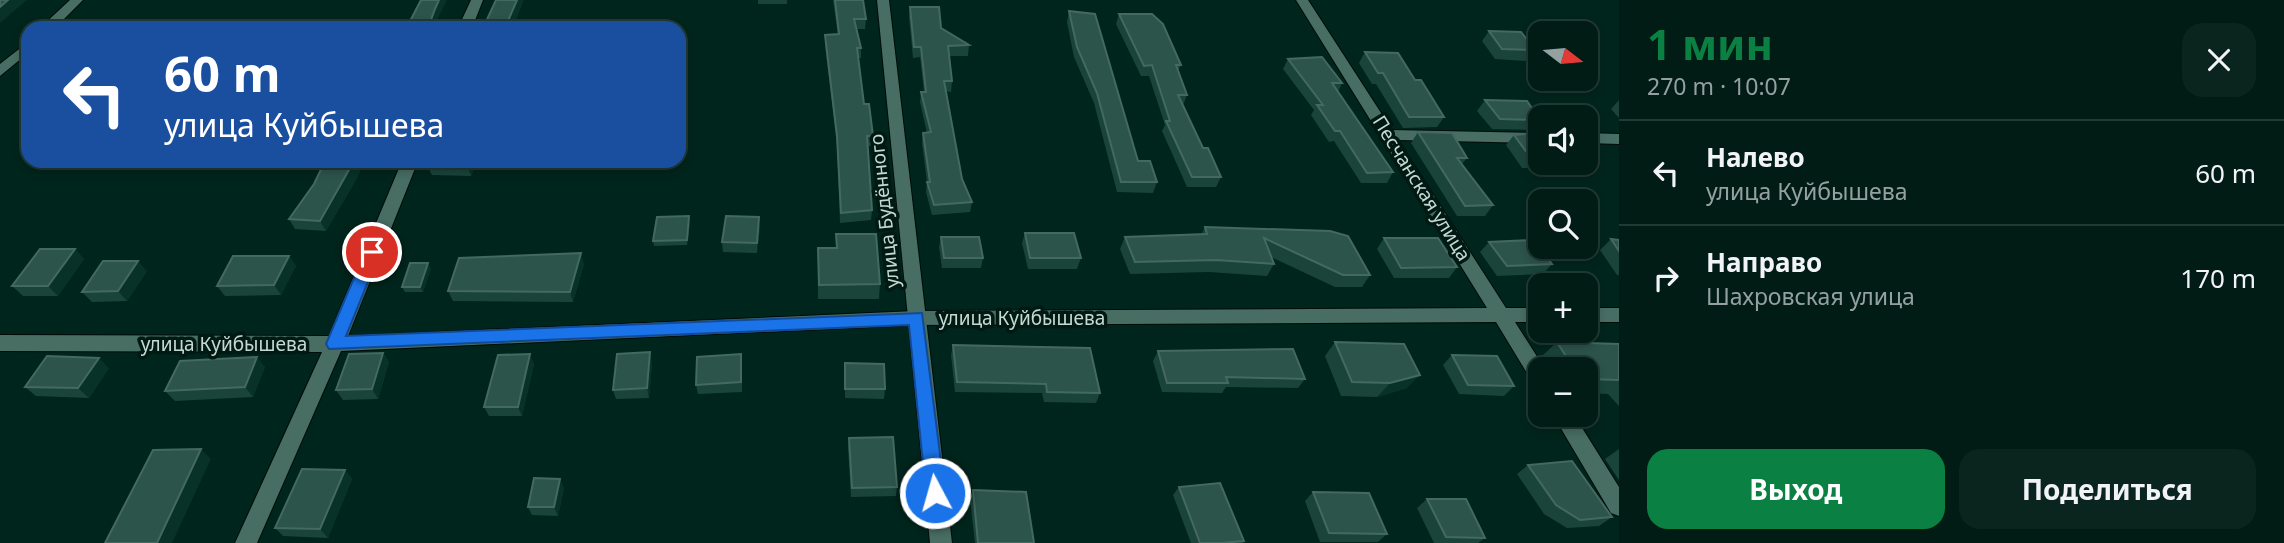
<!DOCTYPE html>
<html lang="ru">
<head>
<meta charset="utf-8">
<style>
  body { margin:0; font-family:"Noto Sans",sans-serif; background:#0a251e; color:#f1f3f6; height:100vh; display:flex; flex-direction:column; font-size:26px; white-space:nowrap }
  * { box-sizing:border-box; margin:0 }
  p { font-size:23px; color:#95a1a0 }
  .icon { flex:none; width:38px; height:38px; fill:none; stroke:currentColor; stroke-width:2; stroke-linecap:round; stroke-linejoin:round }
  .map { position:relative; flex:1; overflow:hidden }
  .side { display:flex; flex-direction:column; background:#001c15; width:665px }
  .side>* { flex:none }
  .top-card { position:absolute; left:21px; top:21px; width:665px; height:147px; border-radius:21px; box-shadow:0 4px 10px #0003,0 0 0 2px #223a34; background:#1a4fa0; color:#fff; overflow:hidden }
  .needle { width:46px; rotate:106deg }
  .tools { position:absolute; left:1528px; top:21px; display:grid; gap:14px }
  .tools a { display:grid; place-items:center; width:70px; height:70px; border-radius:14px; background:#001c15; box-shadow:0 4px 10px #0003,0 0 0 2px #223a34; font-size:35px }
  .pin { position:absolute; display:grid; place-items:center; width:60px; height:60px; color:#fff; margin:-30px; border:4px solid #fff; border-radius:50%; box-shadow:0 2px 7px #0007 }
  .me { position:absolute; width:77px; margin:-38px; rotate:354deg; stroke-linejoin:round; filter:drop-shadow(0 0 5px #0008) }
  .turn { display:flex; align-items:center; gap:24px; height:147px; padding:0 28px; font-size:32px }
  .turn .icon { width:91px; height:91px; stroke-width:2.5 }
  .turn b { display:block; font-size:49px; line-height:60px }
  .round { display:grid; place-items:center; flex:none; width:74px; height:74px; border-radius:21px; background:#0a251e }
  .summary { display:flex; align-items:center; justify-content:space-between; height:119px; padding:0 28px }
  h1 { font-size:42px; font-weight:700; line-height:52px; color:#0b8043 }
  .primary-button { display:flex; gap:14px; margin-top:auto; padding:14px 28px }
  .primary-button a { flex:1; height:80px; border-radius:21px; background:#0b8043; color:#fff; font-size:28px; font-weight:700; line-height:80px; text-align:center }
  .primary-button a+a { background:#0a251e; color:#f1f3f6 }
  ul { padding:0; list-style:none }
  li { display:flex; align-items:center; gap:21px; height:105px; padding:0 28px; border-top:2px solid #223a34 }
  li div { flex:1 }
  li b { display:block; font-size:26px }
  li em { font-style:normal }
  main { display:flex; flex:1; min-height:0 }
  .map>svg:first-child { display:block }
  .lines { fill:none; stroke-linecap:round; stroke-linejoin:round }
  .minor-casing { stroke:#000c07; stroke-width:2 }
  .tertiary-casing { stroke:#000c07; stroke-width:2 }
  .minor { fill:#486d62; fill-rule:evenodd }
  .tertiary { fill:#486d62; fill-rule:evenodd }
  .wall { fill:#1a443a }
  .shaded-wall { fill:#083127 }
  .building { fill:#2c544b; stroke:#446960; stroke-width:2 }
  .route { fill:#1a73e8; stroke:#114b97; stroke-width:2 }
  .labels { text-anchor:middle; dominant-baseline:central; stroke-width:7; stroke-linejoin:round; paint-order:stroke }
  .street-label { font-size:19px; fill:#c5d9d2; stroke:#001a13 }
</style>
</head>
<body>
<main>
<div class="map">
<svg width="1619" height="543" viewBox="0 0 1619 543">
  <rect width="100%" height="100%" fill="#00251c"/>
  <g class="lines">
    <defs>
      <path id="minor" d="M70,0h13l-28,28h-15z
        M471,0h12l-11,28h-14z
        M1296,0h12l84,130 148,3v10l-142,-3 108,168h34v14h-25l30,47h-5v16l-7,-2 -37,-61 -580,3 -575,26 -84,192h-22l87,-191 -322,-1v-16l329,1 73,-175h16l-70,175 568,-25 571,-3z
        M28,42v11l-28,23v-12z
        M1586,133l33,1v10l-33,-1z
        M1586,308h33v14h-33z
        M1553,415h21l45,72v29l-8,-3z"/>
      <path id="tertiary" d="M877,0h12l63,543h-22z"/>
    </defs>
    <!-- minor casing -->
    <use href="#minor" class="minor-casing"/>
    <!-- tertiary casing -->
    <use href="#tertiary" class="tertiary-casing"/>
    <!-- minor -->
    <use href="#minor" class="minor"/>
    <!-- tertiary -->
    <use href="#tertiary" class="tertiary"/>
  </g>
  <!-- wall -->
  <path class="wall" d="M758,0h29v4h-29z
    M833,0h30l3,19 -1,10h-9l5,19v10h-3l6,46 9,32 -1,10h-4l4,64 -1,10 -31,3 -3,-77 -12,-101v-10h13z
    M910,7l31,21 28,17 -1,11h-19l3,25 -1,11 -5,-1 16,88 10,23 -2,10 -38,3 -6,-23 1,-10 -5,-39 1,-10h4l-7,-31 1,-10h3l-4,-35 -7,1 -4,-41z
    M1069,11l69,150 19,21 -4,11 -36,-1 -23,-89 -20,-46 -7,-35z
    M1119,14l62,51 -3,6 9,24 -4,10 20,43 18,29 -5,10h-29l-25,-56 3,-6 -16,-49h-8l-25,-52z
    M438,18l-4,10h-25l-1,-3z
    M1489,31l46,19 -7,11 -33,-2 -13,-18z
    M1365,52l50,28 29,37 -7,10 -34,1 -27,-44h-4l-13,-21z
    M1288,59l54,24 -4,9 55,80 -6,11h-26l-27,-42 -5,1 -18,-27 3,-5 -31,-41z
    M1485,100l55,19v2l-7,9 -41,-1 -15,-18z
    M1619,100v18l-8,-9z
    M1418,132l49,26 -5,6 31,41 -8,11h-28l-46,-73z
    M1540,133v30h28l-6,6 -40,-1 -16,-23 8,-10z
    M325,161h39l-7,17 -31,53 -31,-2 -6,-10 25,-35z
    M477,161l-6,15 -39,-1 -5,-10z
    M690,222l-3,23 -33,1 -1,-5z
    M760,227l-3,26 -34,-1 -1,-10z
    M1205,227l125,4 40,44 -8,12h-27l-64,-30 3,7 -7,12 -58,-4 -79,2 -10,-25 5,-12 76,-2z
    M1025,233l56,25 -4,11h-49l-6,-26z
    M836,234l44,50 -1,15h-61v-51h18z
    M941,237l42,21 -2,10h-39l-3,-21z
    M1384,238l73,29 -8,11h-55l-17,-29z
    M1611,239l8,1v35h-2l-17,-25z
    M1489,242l63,22 -9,10 -46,2 -17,-24z
    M75,249l9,10 -26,37h-35l-11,-10z
    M289,256l7,10 -15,29 -56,1 -8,-10z
    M584,264l-11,38 -120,-1 -5,-10z
    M431,268l-8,24h-18l-3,-5z
    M147,271l-20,30 -35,1 -10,-10z
    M1335,342l72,46 -30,9 -36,-1 -16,-40z
    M1557,342l62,2v62l-11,-12 -22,-1v-24h-36l-8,-13z
    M953,345l147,48 -4,10 -52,-1 -2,-9 -87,-1 -4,-37z
    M1158,351l147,28 -7,9 -72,-1 -4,6 -60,-1 -9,-31z
    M383,353l6,9 -11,37 -35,1 -7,-10z
    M1452,355l62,31 -10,10 -45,-2 -16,-29z
    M652,362l-3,36 -33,1 -3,-9z
    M845,363l40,26 -1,10 -39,-1z
    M534,364l-12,52h-33l-5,-9z
    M742,364v28l-44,2 -2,-9z
    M265,367l-12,30 -78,4 -10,-10z
    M109,368l-20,30 -53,-2 -11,-9z
    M849,438l48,49 -1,9 -45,1 -3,-50z
    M1619,449v31l-14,-21z
    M1528,465l84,52 -13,9 -32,2 -23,-14 -27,-40z
    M345,470l7,9 -24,59 -45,-2 -8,-8z
    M1179,487l65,54 -1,2h-52l-18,-48z
    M564,488l-6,28 -26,-1 -4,-8z
    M973,490l61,53h-59l-5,-44z
    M1313,492l74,42 -9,8h-58l-15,-41z
    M1427,499l58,39 -7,5h-44l-17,-35z"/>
  <!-- shaded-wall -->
  <path class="shaded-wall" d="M8,0h19l-27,23v-16z
    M439,0h8l-9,18 -4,10h-4l-1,-3 6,-16z
    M517,0h7l-11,28h-8z
    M354,161h10l-7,17 -31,53 -6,-10z
    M469,161h8l-6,15 -4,-11z
    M689,216l1,6 -3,23v-5z
    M759,217l1,10 -3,26v-10z
    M75,249l9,10 -26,37 -10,-10z
    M581,253l3,11 -11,38 -3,-10z
    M289,256l7,10 -15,29 -7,-10z
    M138,261l9,10 -20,30 -9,-10z
    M428,263l3,5 -8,24 -3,-5z
    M650,352l2,10 -3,36 -2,-10z
    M383,353l6,9 -11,37 -6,-10z
    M530,354l4,10 -12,52 -4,-9z
    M257,357l8,10 -12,30 -8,-10z
    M99,358l10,10 -20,30 -11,-10z
    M1420,375l-13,13 -30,9 13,-14z
    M201,449l10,10 -39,84h-15z
    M345,470l7,9 -24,59 -8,-9z
    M560,479l4,9 -6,28 -4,-9z"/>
  <!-- building -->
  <path class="building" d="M0,0h8l-8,7z
    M421,0h18l-4,9 -6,16h-21z
    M496,0h21l-12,28h-22z
    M835,0h28l3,19h-12l7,29h-4l7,56h5l4,32h-6l5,74 -31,3 -4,-77 -12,-101 14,-1z
    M910,7h29l2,21 28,17 -21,1 4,35h-8l18,98 10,23 -38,3 -7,-23h3l-7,-49 8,-1 -10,-40h5l-5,-45h-7z
    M1069,11l26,3 43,147h12l7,21h-36l-24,-89 -20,-46z
    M1119,14h33l11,10 18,41h-5l11,30h-9l25,53h5l13,29h-29l-26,-56h4l-18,-56 -8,1z
    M1489,31l32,1 14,18 -33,-1z
    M1365,52l33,1 17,27h6l23,37h-35l-26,-44h-5z
    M1322,57l20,26h-10l61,89 -26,1 -27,-42h-5l-18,-26h6l-35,-46z
    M1485,100l42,1 13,19 -40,-1z
    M1418,132l34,1 15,25h-10l36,47 -28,1z
    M1540,133v25h-9l-17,-23z
    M325,161h29l-34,60 -31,-2 25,-35z
    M429,161h40l-2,4h-40z
    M689,216l-2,24 -34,1 4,-24z
    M726,216l33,1 -2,26 -35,-1z
    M1205,227l125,4 18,5 22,39h-27l-79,-37 10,26 -58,-4 -81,2 -10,-25 82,-3z
    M1025,233h49l7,25h-51z
    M836,234h40l4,50 -61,1 -1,-37h19z
    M941,237h38l4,21h-39z
    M1384,238h54l19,29 -56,1z
    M1611,239l8,1v11z
    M1534,240l18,24 -45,2 -18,-24z
    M40,249h35l-27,37h-36z
    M581,253l-11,39 -122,-1 11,-33z
    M233,256h56l-15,29 -57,1z
    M103,261h35l-20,30 -36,1z
    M410,263h18l-8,24h-18z
    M1335,342l69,2 16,31 -30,8 -38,-1z
    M1557,342l62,2v36l-33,-1v-10h-12z
    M953,345l137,3 10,45 -53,-1 -1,-8 -89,-2z
    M1293,349l12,30 -79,-2 2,6h-61l-9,-32z
    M650,352l-3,36 -34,2 4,-36z
    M383,353l-11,36 -36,1 13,-36z
    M530,354l-12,53h-34l14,-52z
    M741,354v28l-45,3 1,-28z
    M1452,355l45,1 17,30 -46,-1z
    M47,356l52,2 -21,30 -53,-1z
    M257,357l-12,30 -80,4 15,-30z
    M845,363l39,1 1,25h-40z
    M893,437l4,50 -45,1 -3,-50z
    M201,449l-44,94h-52l48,-93z
    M1572,461l40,56 -32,3 -24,-15 -28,-40z
    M302,469l43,1 -25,59 -45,-1z
    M534,478l26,1 -6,28h-26z
    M1220,483l24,58 -23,2h-21l-21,-56z
    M973,490l53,2 8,51h-56z
    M1313,492l56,1 18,41 -58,-1z
    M1427,499h39l19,39 -39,-1z"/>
  <!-- route -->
  <path class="route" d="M372,247l8,5 -34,84 576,-23 23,180 -3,6 -7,3 -7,-3 -2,-6 -17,-168 -580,24 -3,-5 39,-92z"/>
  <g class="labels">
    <!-- street labels -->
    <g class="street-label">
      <text transform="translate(1422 188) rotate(58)">Песчанская улица</text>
      <text transform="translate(884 211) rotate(-96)">улица Будённого</text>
      <text x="1022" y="318">улица Куйбышева</text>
      <text x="224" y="344">улица Куйбышева</text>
    </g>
  </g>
</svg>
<div class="tools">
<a><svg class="needle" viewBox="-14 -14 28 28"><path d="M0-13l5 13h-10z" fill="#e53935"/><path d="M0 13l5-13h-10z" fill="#95a1a0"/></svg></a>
<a><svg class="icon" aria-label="sound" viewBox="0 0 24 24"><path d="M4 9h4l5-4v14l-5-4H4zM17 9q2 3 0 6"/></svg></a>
<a><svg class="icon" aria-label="search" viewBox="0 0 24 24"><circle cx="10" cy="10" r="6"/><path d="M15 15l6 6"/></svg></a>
<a>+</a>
<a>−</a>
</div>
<div class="pin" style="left:372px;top:252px;background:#d93025"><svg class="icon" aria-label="arrive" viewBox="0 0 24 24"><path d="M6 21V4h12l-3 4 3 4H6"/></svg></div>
<svg class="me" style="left:935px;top:493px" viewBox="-20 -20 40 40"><circle r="17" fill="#1a73e8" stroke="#fff" stroke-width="3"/><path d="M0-11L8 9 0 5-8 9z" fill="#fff"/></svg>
<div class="top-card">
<div class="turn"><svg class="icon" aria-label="left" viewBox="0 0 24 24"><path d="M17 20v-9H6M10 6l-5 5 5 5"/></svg><div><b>60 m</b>улица Куйбышева</div></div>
</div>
</div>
<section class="side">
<div class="summary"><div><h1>1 мин</h1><p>270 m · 10:07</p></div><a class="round"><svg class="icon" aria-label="close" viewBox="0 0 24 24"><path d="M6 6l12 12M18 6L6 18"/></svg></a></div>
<ul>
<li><svg class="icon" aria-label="left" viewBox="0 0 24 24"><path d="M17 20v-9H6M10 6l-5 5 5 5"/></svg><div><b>Налево</b><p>улица Куйбышева</p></div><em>60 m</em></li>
<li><svg class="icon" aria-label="right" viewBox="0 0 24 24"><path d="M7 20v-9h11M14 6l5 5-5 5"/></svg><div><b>Направо</b><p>Шахровская улица</p></div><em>170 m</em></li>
</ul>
<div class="primary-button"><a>Выход</a><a>Поделиться</a></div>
</section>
</main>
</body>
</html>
